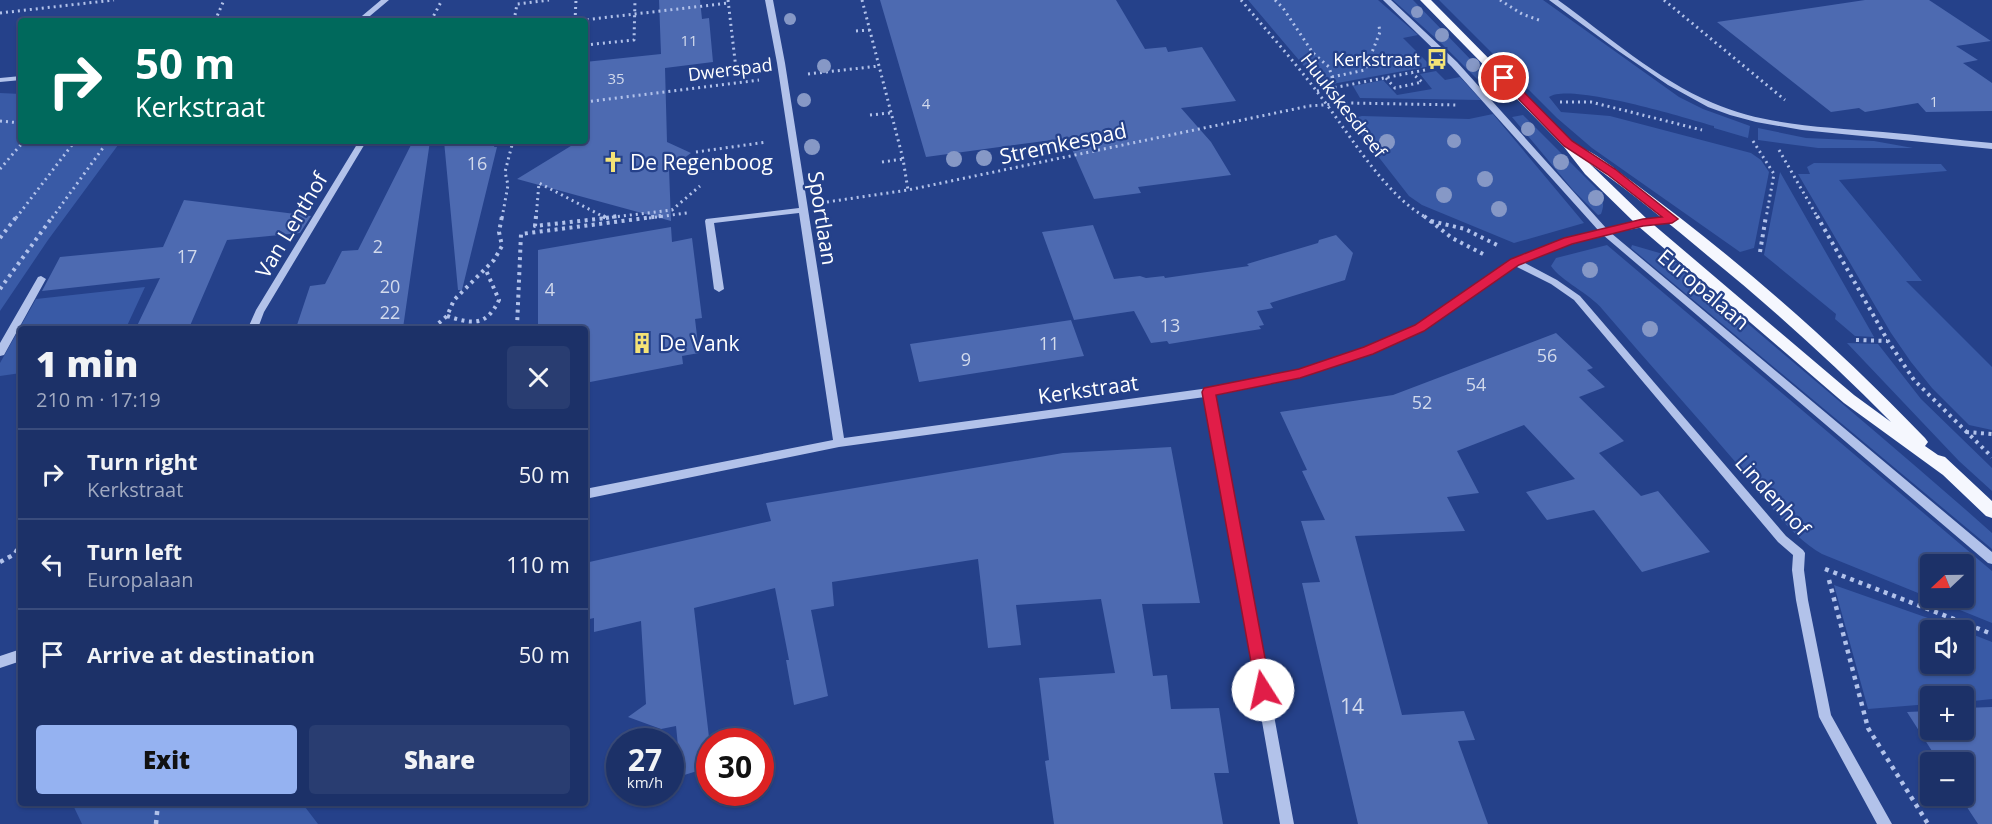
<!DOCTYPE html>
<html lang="en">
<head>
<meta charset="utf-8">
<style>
  body { margin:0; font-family:"Open Sans",sans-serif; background:#293d71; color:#f1f3f6; height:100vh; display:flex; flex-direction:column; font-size:22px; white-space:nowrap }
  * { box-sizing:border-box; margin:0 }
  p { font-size:20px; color:#a0a9c0 }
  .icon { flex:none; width:33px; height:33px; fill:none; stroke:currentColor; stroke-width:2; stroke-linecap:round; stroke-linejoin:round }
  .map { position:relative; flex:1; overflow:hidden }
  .drawer { position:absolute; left:18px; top:326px; width:570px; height:480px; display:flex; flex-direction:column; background:#1c3168; border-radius:6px; box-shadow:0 2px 4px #0004,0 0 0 2px #3a4c7c }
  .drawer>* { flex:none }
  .hud { position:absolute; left:18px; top:18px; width:570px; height:126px; border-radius:6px; box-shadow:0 2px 4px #0004,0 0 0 2px #3a4c7c; background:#00695c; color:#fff; overflow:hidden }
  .needle { width:39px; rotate:248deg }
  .tools { position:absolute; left:1920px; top:554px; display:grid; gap:12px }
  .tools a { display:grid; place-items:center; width:54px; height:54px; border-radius:6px; background:#1c3168; box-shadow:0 2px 4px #0004,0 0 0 2px #3a4c7c; font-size:30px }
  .speed { position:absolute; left:606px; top:728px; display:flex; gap:12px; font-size:30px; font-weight:700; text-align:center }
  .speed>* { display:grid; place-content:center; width:78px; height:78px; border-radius:50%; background:#1c3168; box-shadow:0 2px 4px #0004,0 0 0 2px #3a4c7c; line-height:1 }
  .speed small { font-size:15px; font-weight:400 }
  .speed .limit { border:9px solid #d22; background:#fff; color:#111 }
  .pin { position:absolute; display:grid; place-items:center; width:51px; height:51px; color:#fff; margin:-26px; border:3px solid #fff; border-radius:50%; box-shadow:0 2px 6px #0007 }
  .me { position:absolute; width:66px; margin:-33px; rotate:350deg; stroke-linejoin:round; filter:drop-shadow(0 0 4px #0008) }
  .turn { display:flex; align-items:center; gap:21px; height:126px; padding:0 18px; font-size:27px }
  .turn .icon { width:78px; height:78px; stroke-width:2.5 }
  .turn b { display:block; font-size:42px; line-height:51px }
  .round { display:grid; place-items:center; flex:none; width:63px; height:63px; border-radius:6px; background:#293d71 }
  .head { display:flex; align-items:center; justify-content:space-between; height:102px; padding:0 18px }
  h1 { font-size:36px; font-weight:800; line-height:45px }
  .action { display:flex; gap:12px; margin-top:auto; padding:12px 18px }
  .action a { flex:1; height:69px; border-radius:6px; background:#95b2f1; color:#111; font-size:24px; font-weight:800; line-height:69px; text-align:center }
  .action a+a { background:#293d71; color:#f1f3f6 }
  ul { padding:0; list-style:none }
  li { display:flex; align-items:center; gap:18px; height:90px; padding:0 18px; border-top:2px solid #3a4c7c }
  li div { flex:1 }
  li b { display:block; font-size:22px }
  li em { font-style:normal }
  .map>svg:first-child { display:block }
  .green { fill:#395aa6; fill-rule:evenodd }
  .building { fill:#4d6ab1 }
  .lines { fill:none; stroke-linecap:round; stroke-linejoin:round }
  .path-far2 { stroke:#b2c2ea; stroke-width:3; stroke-dasharray:2 4; stroke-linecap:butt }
  .path-far1 { stroke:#b2c2ea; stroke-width:4; stroke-dasharray:3 4.5; stroke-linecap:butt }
  .path { stroke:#b2c2ea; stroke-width:4.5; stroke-dasharray:4 5; stroke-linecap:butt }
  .minor { fill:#b2c2ea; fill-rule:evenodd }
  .major { fill:#f5f7fe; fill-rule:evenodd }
  .tree { fill:#8698c6 }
  .route { fill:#e11d48; stroke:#92132f; stroke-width:1.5 }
  .labels { text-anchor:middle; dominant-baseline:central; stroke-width:4.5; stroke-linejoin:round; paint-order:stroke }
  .far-number-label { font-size:15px; fill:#d2daec }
  .far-poi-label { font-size:18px; fill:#fff; stroke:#25418a; text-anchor:end }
  .far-street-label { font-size:18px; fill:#fff; stroke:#25418a }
  .number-label { font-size:18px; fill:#d2daec }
  .street-label { font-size:21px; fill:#fff; stroke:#25418a }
  .poi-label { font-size:21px; fill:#fff; stroke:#25418a; text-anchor:start }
  .near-number-label { font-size:21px; fill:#d2daec }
</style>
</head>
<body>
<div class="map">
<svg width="1992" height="824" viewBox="0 0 1992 824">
  <rect width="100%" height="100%" fill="#25418a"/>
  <!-- green -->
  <path class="green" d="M1248,0h130l40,35 -15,3 28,28 -110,20z
    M1393,0h20l92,95 -10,2 -54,-54z
    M1439,0h104l136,97 24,12 47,17 -2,12 -34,-10v-2c-28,-8 -145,-44 -165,-29l12,15 49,4 141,37 10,7 8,12 -15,76 -14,4 -148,-104 -35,-30z
    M1436,71l9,9 15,-3 21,23 -121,-2 -7,-12 30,-6 14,15 35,-6 -12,-15z
    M0,93l21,1v47h100l-73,99 -48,71z
    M1493,114l91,109 -70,20 -92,-38 -13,-9 -60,-77 13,-3 107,3z
    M1523,115l75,75c5,8 7,14 3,24l-3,1 -25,-25 -61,-73z
    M1758,128l48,10 68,3 39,7h-95l-60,-8z
    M1814,163l127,1 6,7 -108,9 83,101h-16l86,86v63l-23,-5 -37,-37 -21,-26 -20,-29 -93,-159h12l-3,-7z
    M1780,172l94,165 -19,-1 -20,-17 1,-5 -72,-59z
    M1607,245l385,326v52l-170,-69c-35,-20 -58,-58 -84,-89 -44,-52 -91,-103 -135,-155 -14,-17 -42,-29 -52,-44l5,-8zM1930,564h34v33h-34z
    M1632,245l31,9 18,12c103,90 209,176 311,267v16l-361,-301z
    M145,287l-19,41h-105v45l-21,3v-13l36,-64z
    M1847,343l31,1 43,55 71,69v23l-33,-30z
    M1834,585l128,45h-32v33h34v-32l28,11v57l-28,3v-6h-34v8l-62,5z
    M72,803h230l16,21h-236z"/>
  <!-- building -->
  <path class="building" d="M659,0h41l2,19 7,-1 4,44 -48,6 2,74 24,11 -22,16 2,52 -154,-42 62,-38h6v-79l76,-8z
    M880,0h236l29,49 21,-2 2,5 34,-5 34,54 -55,7 30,34 20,33 -93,12 3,6 -47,6 -27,-61 -141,19z
    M1865,0h64l62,41 -35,5 22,14 -15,3 29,20v28l-66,1 -8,-9 -53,9 -6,-4 -28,4 -114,-90z
    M413,141h17l-27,187h-107l14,-42 15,-2 17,-33 16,-1z
    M444,141h52l-2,6h3l-35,143h-4z
    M184,200l127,16 -11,17 -73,7 -38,88h-53l24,-50 -118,13 18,-34 103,-10z
    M1093,225l21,54 26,-3 6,2 18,-2 1,2 84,-12 -2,-2 71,-21 1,-3 17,-5 17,18 -8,27 -75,23 3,5 -16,3 7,14 -5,1 2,3 -92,15 -2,-3 -16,2 -17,-32 -60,9 -32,-88z
    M671,227l1,15 20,-4 10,80 -7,1 4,34 -17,3 1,8 -98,19v-55h-47v-78z
    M1071,320l13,36 -165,26 -9,-38z
    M1556,333l37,35 -6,2 18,17 -26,10 45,44 -25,12 42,43 17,-5 52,61 -68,20 -48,-62 -47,10 -21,-28 49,-13 -51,-54 -67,26 22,42 -32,4 18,34 -110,5 47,179 62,-4 11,29 -17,1 30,83h-130l-56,-241 18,-1 -19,-61 24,-1 -23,-49 5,-1 -27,-58 113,-17z
    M1171,447l29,156 -58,1 11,72 14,-1 4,34 48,-1 10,65h-15l9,51h-169l-9,-63 4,-1 -10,-82 76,-5 -14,-74 -85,6 5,40 -33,3 -10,-89 -146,23 2,24 -23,4 17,86 -34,9 -8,-45h3l-14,-72 -81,20 16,138v21l-29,9 -5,-50 -15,3 -33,-12 18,-13 -5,-83 -47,11v-14l-9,2v-57l186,-42 -5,-18 297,-50z
    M1992,707v117h-14l-19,-29h5v-33h-25l-32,-50 23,-1v18h34v-21z"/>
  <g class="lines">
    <!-- path-far2 -->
    <path class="path-far2" d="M728,0l8,69 21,-3
      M862,0l41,159 5,31
      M1241,0c26,31 53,61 77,93 30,38 66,102 109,125
      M1275,0l8,8 30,45 16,14 6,20
      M1500,0l22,14 17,6
      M1664,0l121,100
      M0,13l114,-13
      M215,21l9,-21
      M435,21l-2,-4 9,-17
      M514,21l3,-17 32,-4
      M575,21l154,-18
      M575,21l1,-21
      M856,31l14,-1
      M585,45l49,-5 1,-40
      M808,74l71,-8
      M1332,77l33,-7 15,-38 -1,-6
      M1386,78l9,10 27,-6 -10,-9
      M1317,91l108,-21
      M585,102l174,-22
      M1560,102h31l111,28
      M870,115l20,-2
      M0,121l21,2
      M1753,141l21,33 -8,44
      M1779,150l39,68
      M696,152l71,-10
      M882,162l21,-3
      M0,169l24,-28
      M827,202l81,-12 401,-84 40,-3 109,2
      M16,218l59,-77
      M52,218l56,-77
      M502,218l6,-33 -3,-13 8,-31
      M536,218l3,-35 67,35
      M606,218l66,-8 28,-24
      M649,218l38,-5"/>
    <!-- path-far1 -->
    <path class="path-far1" d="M536,216l-1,10 71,-8
      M603,216l3,2
      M1424,216l28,22 33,17
      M1817,216l71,125 26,39 78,77
      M606,218l12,-2
      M1431,221l34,8 32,16
      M0,238l17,-22
      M1760,252l6,-36
      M0,289l53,-73
      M447,316c25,8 39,11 52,-16l-14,-32
      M433,328l14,-12 7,-16 40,-40 8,-14 -3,-14 3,-16
      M509,328l8,-1 4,-93 140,-18
      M1856,340l31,1
      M1966,432l26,2"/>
    <!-- path -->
    <path class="path" d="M0,562l15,-8 6,-12
      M1825,569l167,65
      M1829,580l39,148 60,96
      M156,824l2,-22"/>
    <!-- minor -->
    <path class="minor" d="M381,0h8l-25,21h-8z
      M765,0h8l12,63 59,375 365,-50 90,-18 66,-23 51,-21 96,-66 38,-15 48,-15 -147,-164 -68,-66h8l66,62 149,166 46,-9 23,-2 1,2 -4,3 -61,11 381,319v12l-4,-1 -385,-328 -47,14 -33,13 34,18 23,16 206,240 17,14 2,3 -1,17 4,30 23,115 61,109h-15l-58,-107 -23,-117 -4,-30 1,-15 -15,-13 -204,-242 -23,-16 -36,-18 -93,64 -49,23 -73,25 -85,17 79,429h-14l-75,-427 -366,50 -254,52v-10l248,-49 -34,-227 -85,10 10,66 -5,3 -5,-3 -9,-68 1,-2 93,-11 -22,-145z
      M1549,0h9c50,36 98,79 155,103 53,23 113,24 170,29 36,3 73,8 109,11v6l-190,-19 -46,-8 -26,-7 -22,-8 -40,-22 -51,-35z
      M21,76v4l-21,2v-4z
      M359,141l7,1 -102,170 -6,16h-10l8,-18z
      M41,276l5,3 -42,76 -4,1v-13l38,-66z
      M21,649v12l-21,7v-12z"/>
    <!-- major -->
    <path class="major" d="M1420,0h11l145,147c15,1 41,24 54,33 105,77 205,164 295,258l3,4 -3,4 13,9 7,2 47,44v17l-6,-2 -43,-41 -99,-72 -206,-177 -53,-52 -21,-27zM1589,163c42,29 81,61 119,93 64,52 125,107 183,166l-37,-27 -206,-175z"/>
  </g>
  <!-- trees -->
  <g class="tree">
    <circle cx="1417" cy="12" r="6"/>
    <circle cx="790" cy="19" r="6"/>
    <circle cx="1442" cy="35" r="7"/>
    <circle cx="1473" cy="65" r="7"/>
    <circle cx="824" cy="66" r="7"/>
    <circle cx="1499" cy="94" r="7"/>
    <circle cx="804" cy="100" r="7"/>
    <circle cx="1528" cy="129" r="7"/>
    <circle cx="1454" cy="141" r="7"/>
    <circle cx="1387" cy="142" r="8"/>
    <circle cx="812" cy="147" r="8"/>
    <circle cx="984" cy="158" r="8"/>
    <circle cx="954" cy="159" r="8"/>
    <circle cx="1561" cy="162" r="8"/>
    <circle cx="1485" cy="179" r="8"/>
    <circle cx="1444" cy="195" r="8"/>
    <circle cx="1596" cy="198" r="8"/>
    <circle cx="1499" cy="209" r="8"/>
    <circle cx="1590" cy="270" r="8"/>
    <circle cx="1650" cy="329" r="8"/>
  </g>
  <!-- route -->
  <path class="route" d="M1501,76h7l64,65 43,28 63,50 -6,4 -29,3 -71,18 -53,21 -95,66 -51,23 -73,24 -84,17 55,295 -2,5 -6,2 -6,-2 -55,-303 2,-4 95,-19 65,-22 51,-22 96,-66 53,-21 79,-19 19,-2 -55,-43 -43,-28 -63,-65z"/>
  <!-- icons -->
  <defs>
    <symbol id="bus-bare" viewBox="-9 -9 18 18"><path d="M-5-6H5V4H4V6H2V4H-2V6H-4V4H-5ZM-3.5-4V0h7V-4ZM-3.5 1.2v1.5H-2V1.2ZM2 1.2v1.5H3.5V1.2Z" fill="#f4e376" stroke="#25418a" stroke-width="2.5" paint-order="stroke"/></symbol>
    <symbol id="church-bare" viewBox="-9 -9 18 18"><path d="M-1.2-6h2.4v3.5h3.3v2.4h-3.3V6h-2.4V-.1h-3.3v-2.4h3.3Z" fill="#f4e376" stroke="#25418a" stroke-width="2.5" paint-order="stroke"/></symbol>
    <symbol id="building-bare" viewBox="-9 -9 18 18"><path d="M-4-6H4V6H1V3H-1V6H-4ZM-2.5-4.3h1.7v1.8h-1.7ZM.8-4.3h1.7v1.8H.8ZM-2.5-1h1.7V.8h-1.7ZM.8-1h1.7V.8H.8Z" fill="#f4e376" stroke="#25418a" stroke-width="2.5" paint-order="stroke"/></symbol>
  </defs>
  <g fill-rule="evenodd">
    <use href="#bus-bare" x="1422" y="44" width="30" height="30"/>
    <use href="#church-bare" x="598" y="147" width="30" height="30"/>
    <use href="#building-bare" x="627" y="328" width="30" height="30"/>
  </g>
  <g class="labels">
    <!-- far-number labels -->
    <g class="far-number-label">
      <text x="689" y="40">11</text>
      <text x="616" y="78">35</text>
      <text x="1934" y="101">1</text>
      <text x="926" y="103">4</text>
    </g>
    <!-- far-poi labels -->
    <g class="far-poi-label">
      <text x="1420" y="59">Kerkstraat</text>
    </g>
    <!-- far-street labels -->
    <g class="far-street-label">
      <text transform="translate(730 69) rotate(-7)">Dwerspad</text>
      <text transform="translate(1344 105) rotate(52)">Huukskesdreef</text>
    </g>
    <!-- number labels -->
    <g class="number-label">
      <text x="477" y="163">16</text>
      <text x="378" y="246">2</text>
      <text x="187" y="256">17</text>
      <text x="390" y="286">20</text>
      <text x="550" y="289">4</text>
      <text x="390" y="312">22</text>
      <text x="1170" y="325">13</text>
      <text x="1049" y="343">11</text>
      <text x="1547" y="355">56</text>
      <text x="966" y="359">9</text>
      <text x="1476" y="384">54</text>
      <text x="1422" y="402">52</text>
    </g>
    <!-- street labels -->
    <g class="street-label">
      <text transform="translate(1063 143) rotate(-12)">Stremkespad</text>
      <text transform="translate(823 218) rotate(81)">Sportlaan</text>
      <text transform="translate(291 225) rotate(-59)">Van Lenthof</text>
      <text transform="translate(1704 289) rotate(40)">Europalaan</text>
      <text transform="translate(1088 389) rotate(-8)">Kerkstraat</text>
      <text transform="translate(1773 495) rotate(48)">Lindenhof</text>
    </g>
    <!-- poi labels -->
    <g class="poi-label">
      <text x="630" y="162">De Regenboog</text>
      <text x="659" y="343">De Vank</text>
    </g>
    <!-- near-number labels -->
    <g class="near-number-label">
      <text x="1352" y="706">14</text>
    </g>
  </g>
</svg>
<div class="tools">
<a><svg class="needle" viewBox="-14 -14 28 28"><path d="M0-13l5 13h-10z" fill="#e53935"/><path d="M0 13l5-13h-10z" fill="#a0a9c0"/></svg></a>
<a><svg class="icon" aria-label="sound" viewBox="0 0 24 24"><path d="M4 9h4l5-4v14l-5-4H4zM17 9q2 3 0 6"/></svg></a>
<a>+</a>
<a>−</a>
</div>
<div class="speed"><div>27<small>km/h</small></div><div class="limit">30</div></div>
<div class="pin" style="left:1504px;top:78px;background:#d93025"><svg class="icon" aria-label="arrive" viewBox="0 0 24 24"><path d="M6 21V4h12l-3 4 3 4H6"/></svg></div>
<svg class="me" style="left:1263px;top:690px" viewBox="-20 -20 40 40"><circle r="19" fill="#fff"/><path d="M0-13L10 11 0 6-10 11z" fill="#e11d48"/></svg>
<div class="hud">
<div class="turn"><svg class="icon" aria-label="right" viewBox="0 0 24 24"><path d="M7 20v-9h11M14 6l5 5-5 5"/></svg><div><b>50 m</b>Kerkstraat</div></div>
</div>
<section class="drawer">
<div class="head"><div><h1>1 min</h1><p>210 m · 17:19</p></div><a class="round"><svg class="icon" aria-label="close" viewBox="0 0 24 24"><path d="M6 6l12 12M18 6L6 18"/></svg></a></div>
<ul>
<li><svg class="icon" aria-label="right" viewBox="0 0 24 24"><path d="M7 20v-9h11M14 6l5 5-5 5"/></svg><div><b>Turn right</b><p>Kerkstraat</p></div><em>50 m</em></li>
<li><svg class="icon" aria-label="left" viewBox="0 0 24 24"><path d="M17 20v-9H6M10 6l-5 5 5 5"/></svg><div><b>Turn left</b><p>Europalaan</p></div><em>110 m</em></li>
<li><svg class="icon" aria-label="arrive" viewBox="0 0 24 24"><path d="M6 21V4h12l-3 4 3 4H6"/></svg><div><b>Arrive at destination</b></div><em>50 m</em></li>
</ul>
<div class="action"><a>Exit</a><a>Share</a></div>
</section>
</div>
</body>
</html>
